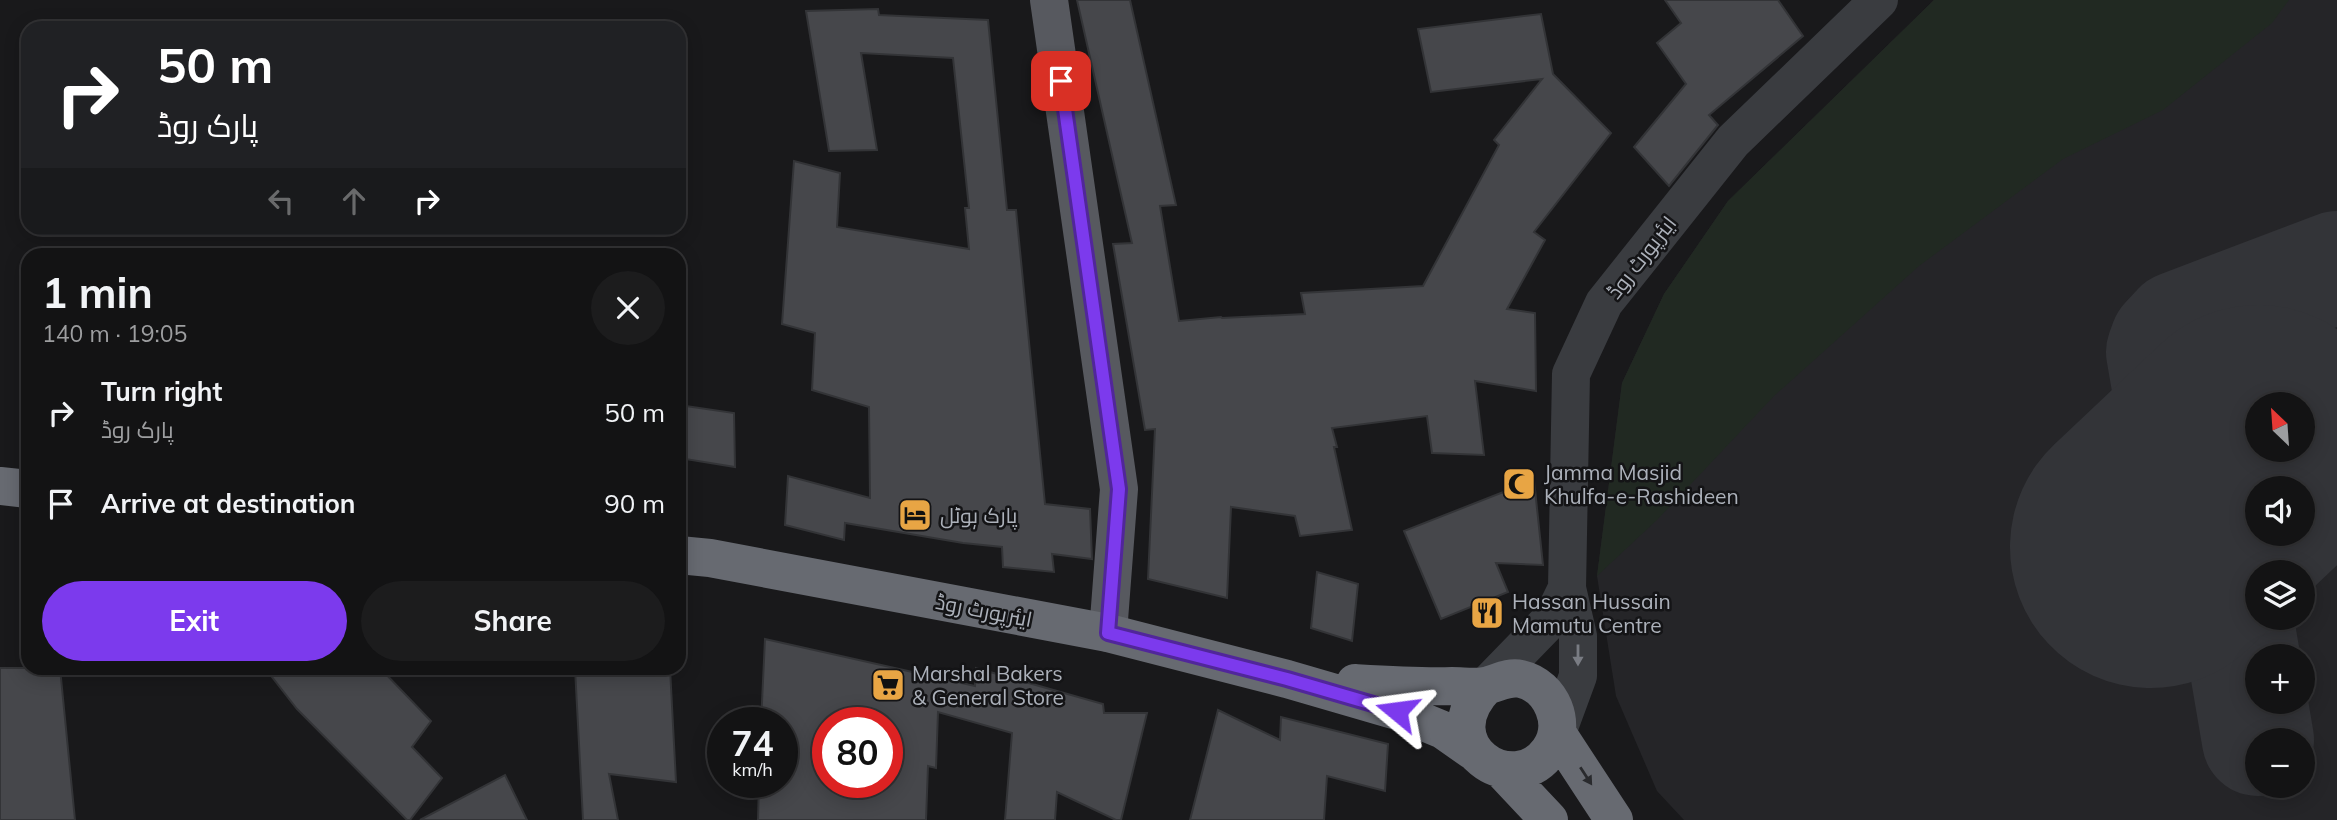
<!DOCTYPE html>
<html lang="en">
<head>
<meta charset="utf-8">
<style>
  body { margin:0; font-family:Mulish,Cairo,sans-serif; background:#1c1c1d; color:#f1f3f6; height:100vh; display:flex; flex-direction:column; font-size:26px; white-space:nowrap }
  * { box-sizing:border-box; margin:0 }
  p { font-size:23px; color:#9d9ea0 }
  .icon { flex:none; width:38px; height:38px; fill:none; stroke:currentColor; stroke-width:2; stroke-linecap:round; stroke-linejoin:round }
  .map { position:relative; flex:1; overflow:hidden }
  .sheet { position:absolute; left:21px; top:248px; width:665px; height:427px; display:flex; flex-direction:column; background:#131314; border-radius:21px; box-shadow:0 4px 18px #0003,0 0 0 2px #323234 }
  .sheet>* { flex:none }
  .banner { position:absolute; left:21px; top:21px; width:665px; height:214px; border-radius:21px; box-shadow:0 4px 18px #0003,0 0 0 2px #323234; background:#202124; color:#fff; overflow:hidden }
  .needle { width:46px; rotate:335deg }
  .buttons { position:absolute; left:2245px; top:392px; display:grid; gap:14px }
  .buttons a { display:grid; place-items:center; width:70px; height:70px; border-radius:50%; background:#131314; box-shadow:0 4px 18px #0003,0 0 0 2px #323234; font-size:35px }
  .speed { position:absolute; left:707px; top:707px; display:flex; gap:14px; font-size:35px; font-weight:700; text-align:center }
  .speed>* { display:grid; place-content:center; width:91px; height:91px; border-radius:50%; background:#131314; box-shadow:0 4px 18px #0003,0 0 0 2px #323234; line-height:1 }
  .speed small { font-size:18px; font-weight:400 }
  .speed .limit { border:10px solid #d22; background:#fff; color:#111 }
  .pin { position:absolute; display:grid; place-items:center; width:60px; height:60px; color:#fff; margin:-30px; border-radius:14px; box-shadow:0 4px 10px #0006 }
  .me { position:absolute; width:77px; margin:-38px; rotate:286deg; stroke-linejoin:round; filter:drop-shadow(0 0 5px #0008) }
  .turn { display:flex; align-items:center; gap:24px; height:147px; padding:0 21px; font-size:32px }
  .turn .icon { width:91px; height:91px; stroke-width:2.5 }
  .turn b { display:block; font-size:49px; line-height:60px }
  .lanes { display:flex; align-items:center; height:66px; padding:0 21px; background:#0003; justify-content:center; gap:35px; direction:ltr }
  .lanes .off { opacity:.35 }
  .round { display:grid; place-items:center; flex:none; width:74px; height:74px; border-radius:37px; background:#1c1c1d }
  .headline { display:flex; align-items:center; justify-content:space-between; height:119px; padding:0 21px }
  h1 { font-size:42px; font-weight:700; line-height:52px }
  .action { display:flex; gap:14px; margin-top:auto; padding:14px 21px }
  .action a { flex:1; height:80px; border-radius:42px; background:#7c3aed; color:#fff; font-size:28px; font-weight:700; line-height:80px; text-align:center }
  .action a+a { background:#1c1c1d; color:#f1f3f6 }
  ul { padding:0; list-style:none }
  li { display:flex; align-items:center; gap:21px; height:91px; padding:0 21px }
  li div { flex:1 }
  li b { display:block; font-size:26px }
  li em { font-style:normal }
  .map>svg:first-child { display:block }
  .built { fill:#252528; fill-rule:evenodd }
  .green { fill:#212922 }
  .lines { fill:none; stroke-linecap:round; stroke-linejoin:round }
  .taxiway { stroke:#333438; stroke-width:112 }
  .runway { stroke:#333438; stroke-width:282 }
  .building { fill:#46474b; stroke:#333437; stroke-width:2; fill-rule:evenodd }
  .minor { stroke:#3a3c40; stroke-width:38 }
  .major { stroke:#57595f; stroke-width:38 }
  .highway { stroke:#676a71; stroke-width:38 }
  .oneway { fill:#797c83 }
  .oneway2 { fill:#292a2d }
  .route-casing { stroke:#51269a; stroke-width:18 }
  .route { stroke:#7c3aed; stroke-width:12 }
  .labels { text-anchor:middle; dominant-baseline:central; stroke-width:5; stroke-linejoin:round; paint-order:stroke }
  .street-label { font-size:21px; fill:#acb1ba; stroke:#141416 }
  .poi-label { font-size:21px; fill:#acb1ba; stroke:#141416; text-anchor:start }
</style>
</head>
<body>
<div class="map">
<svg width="2337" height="820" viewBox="0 0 2337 820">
  <rect width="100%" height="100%" fill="#19191b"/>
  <!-- built -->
  <path class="built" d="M1934,0h403v820h-653l-27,-29 -41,-95 -19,-120 25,-193 42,-89 64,-93zM2258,404h45v46h-45zM2258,488h45v46h-45zM2258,572h45v46h-45zM2258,656h45v46h-45zM2258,740h45v46h-45z"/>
  <!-- green -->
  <path class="green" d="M1934,0h355l-17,23 -109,87 -100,49 -144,107 -145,130 -117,124 -60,56 25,-193 42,-89 64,-93z"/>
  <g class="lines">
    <!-- taxiway -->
    <path class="taxiway" d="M2258,422l-39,-2 -32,-13 -20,-26 -5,-29 4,-11 13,-14 158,-60
      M2215,487l43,253"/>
    <!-- runway -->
    <path class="runway" d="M2151,547l107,-101"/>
  </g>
  <!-- building -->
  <path class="building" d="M1077,0h53l46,205 -16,1 19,115 42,-4 1,1 83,-4 -4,-21 122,-7 76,-141 -5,-5 48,-61 -111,13 -13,-63 123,-15 12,60 58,59 -77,99 11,8 -38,69 28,4 1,78 -61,-10 9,74 -52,-2 -5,-37 -95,12 5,19h-3l18,83 -52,6 -5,-20 -64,-9 -4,91 -79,-19 7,-150 -10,1 -32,-186 19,-1z
    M1665,0h113l25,36 -94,79 9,10 -49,61 -35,-39 52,-63 -29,-41 24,-20z
    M878,9l1,6 109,5 19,190h9l29,294 45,5 2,50 -40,-5 2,18 -51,-5 -1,-20 -39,-4 -118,-20 -1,17 -59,-15 3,-49 82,22 -1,-91 -57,-17 3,-57 -33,-9 12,-163 46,12 -3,54 132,22 -4,-41h4l-16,-150 -92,-5 16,97 -48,1 -23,-140z
    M679,405l55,8 1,54 -56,-9z
    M1534,480l9,85 -47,-2 12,29 -67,27 -37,-88z
    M1317,572l41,12 -6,57 -41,-13z
    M765,639l210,47 1,-18 127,36 1,9h43l-26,107h-5l-59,-28 -2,28h-50l7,-87 -74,-21 -2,56 -8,-2 -2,54h-168l1,-38h23v-59h-21zM828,723h59v59h-59z
    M0,668h60l15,152h-75z
    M265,668h115l51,53 -19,26 30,31 -32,42h-3l-110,-111z
    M575,668h95l6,114 -67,-8 9,46h-35z
    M1218,710l62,30 1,-23 107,27 -3,47 -58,-15 -3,44h-134z
    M505,775l22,45h-107z"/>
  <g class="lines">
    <!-- minor -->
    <path class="minor" d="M1486,686l67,-69 14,-29
      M1557,733l21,-57v-40l-11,-48 4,-214 33,-71 129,-162 146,-141"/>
    <!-- major -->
    <path class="major" d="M1049,0l70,489 -11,144"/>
    <!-- highway -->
    <path class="highway" d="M0,486l28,3
      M679,555l31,3 398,75 179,46 110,32 46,19 30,21
      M1355,683c33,2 65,4 97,3 11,0 22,2 33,0 12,-2 22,-10 36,-7 31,7 47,46 28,72 -35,50 -121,-6 -63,-65
      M1557,733l57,87
      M1502,770l47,50"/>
  </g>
  <!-- one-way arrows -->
  <defs><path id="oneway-solid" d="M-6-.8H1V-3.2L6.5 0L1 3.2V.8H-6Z" transform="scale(1.75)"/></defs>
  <use class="oneway" href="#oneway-solid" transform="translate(1578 655) rotate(90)"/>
  <use class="oneway2" href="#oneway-solid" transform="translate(1586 776) rotate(57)"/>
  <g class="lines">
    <defs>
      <path id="route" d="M1061,81l58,408 -11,144 179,46 110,32"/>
    </defs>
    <!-- route casing -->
    <use href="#route" class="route-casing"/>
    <!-- route -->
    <use href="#route" class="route"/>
  </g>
  <!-- icons -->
  <defs>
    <symbol id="mosque-square" viewBox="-11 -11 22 22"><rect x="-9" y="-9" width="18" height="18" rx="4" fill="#e8a544" stroke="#141416"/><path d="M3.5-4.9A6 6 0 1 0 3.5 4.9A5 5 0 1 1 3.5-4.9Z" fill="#111"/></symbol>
    <symbol id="hotel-square" viewBox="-11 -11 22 22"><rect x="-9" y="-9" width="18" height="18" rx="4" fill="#e8a544" stroke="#141416"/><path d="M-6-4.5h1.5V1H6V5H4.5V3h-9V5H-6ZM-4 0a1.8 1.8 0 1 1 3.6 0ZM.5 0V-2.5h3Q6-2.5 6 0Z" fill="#111"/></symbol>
    <symbol id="restaurant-square" viewBox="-11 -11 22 22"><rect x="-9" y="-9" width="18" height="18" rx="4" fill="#e8a544" stroke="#141416"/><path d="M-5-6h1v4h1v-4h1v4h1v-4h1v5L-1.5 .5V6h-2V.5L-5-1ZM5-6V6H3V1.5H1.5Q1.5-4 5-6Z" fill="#111"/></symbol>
    <symbol id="supermarket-square" viewBox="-11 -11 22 22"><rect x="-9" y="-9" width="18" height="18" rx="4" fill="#e8a544" stroke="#141416"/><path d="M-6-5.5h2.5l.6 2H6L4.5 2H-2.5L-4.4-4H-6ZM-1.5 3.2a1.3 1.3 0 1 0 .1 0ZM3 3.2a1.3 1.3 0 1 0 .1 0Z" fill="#111"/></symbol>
  </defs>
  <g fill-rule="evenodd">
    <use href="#mosque-square" x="1500" y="465" width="38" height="38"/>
    <use href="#hotel-square" x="896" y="496" width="38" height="38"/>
    <use href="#restaurant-square" x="1468" y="594" width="38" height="38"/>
    <use href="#supermarket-square" x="869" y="666" width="38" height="38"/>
  </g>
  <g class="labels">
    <!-- street labels -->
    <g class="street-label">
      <text transform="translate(1641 257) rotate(-52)">ایئرپورٹ روڈ</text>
      <text transform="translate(984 610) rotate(11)">ایئرپورٹ روڈ</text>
    </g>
    <!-- poi labels -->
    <g class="poi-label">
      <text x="1544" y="472">Jamma Masjid<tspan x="1544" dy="24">Khulfa-e-Rashideen</tspan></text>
      <text x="940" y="515">پارک ہوٹل</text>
      <text x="1512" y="601">Hassan Hussain<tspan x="1512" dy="24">Mamutu Centre</tspan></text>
      <text x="912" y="673">Marshal Bakers<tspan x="912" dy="24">&amp; General Store</tspan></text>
    </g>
  </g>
</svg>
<div class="buttons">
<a><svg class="needle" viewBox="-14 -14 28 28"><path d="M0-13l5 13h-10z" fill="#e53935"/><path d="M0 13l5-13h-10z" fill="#9d9ea0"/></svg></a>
<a><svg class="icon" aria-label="sound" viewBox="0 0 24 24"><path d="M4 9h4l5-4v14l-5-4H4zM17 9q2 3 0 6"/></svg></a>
<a><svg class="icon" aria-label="layers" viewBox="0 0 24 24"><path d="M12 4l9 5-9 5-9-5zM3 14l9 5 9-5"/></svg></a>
<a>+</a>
<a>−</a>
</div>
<div class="speed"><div>74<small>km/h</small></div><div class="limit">80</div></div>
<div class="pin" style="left:1061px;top:81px;background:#d93025"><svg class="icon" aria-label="arrive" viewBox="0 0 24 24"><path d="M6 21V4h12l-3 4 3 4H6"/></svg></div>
<svg class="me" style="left:1397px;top:711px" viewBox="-20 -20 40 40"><path d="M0-17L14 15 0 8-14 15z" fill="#7c3aed" stroke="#fff" stroke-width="4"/></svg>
<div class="banner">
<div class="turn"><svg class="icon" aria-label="right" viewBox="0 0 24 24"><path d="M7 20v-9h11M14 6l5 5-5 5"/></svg><div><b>50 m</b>پارک روڈ</div></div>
<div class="lanes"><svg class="icon off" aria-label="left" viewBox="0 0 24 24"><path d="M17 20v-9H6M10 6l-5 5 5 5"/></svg><svg class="icon off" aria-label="ahead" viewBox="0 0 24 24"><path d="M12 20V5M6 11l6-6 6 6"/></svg><svg class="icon" aria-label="right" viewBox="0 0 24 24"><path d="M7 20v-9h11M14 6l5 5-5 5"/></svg></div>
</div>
<section class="sheet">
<div class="headline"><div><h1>1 min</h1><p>140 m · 19:05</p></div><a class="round"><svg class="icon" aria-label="close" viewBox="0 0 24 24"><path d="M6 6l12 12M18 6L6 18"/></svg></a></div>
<ul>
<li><svg class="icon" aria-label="right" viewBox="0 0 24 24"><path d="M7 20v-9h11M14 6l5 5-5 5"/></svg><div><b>Turn right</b><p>پارک روڈ</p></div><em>50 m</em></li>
<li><svg class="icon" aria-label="arrive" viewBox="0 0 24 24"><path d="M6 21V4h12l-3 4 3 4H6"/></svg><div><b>Arrive at destination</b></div><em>90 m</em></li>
</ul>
<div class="action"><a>Exit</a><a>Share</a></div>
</section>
</div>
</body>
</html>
